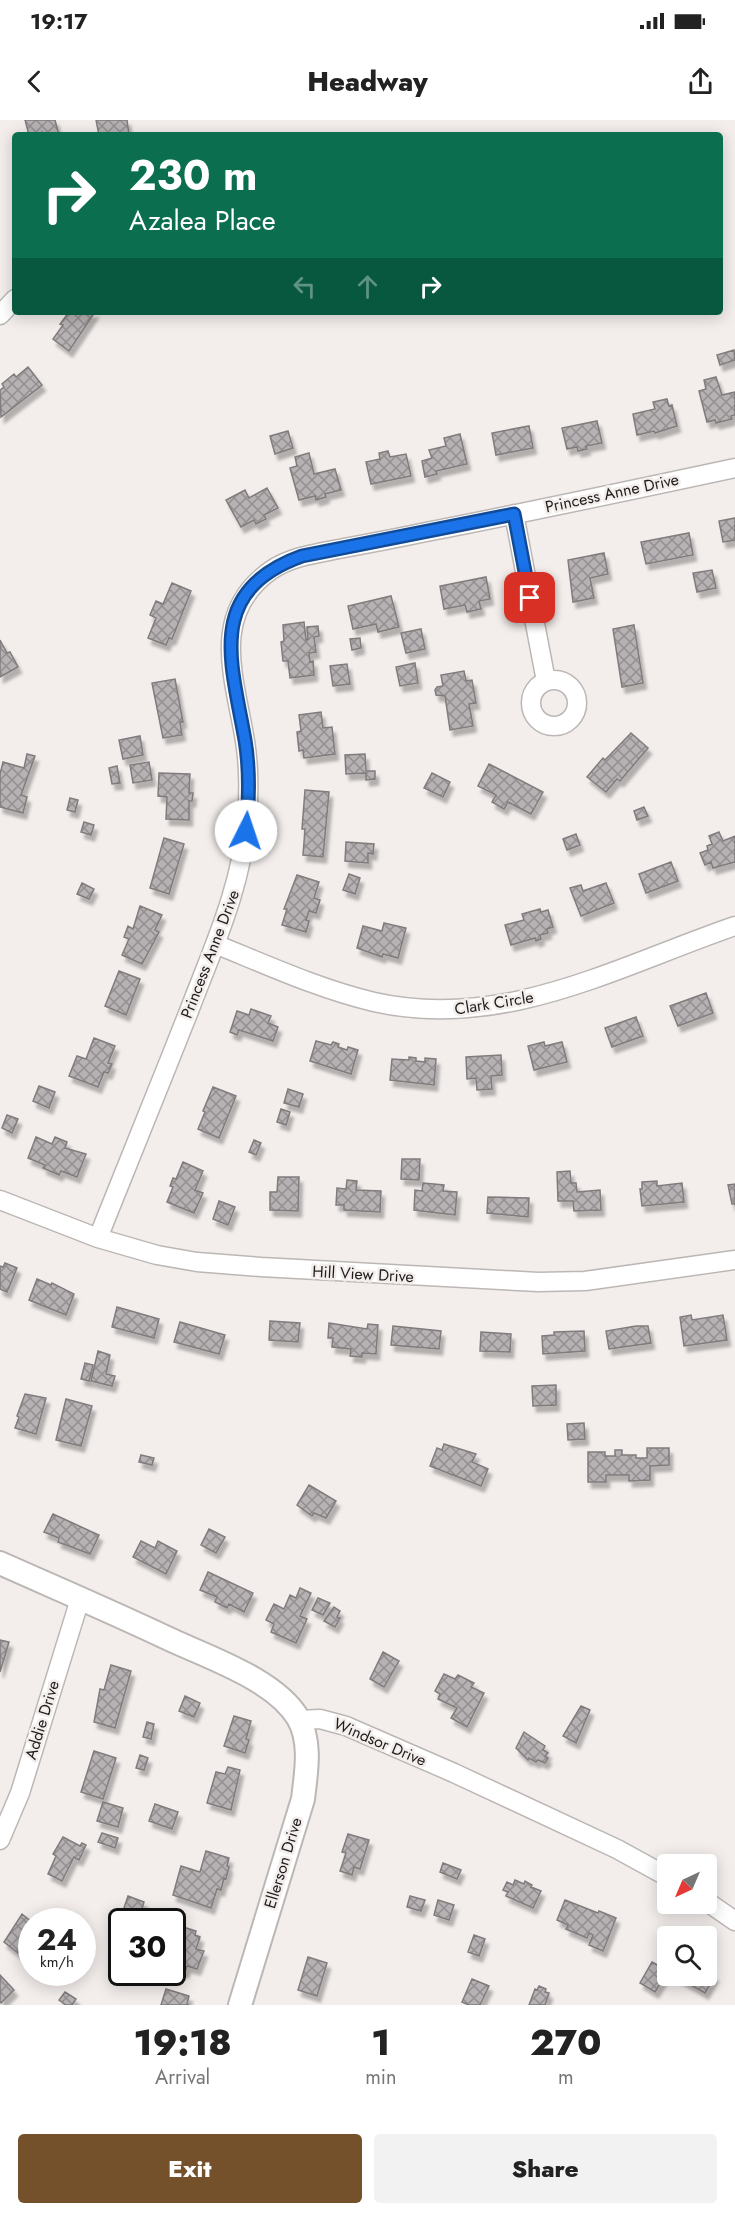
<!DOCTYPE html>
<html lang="en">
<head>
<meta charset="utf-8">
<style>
  body { margin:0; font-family:Jost,sans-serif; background:#f2f2f2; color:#222; height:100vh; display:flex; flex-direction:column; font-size:22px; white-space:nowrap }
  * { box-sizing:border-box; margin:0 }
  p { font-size:20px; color:#767676 }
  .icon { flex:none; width:33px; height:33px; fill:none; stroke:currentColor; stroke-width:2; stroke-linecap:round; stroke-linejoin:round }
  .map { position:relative; height:1885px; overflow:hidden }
  .drawer { display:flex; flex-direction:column; background:#fff; flex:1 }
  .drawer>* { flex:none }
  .hud { position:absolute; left:12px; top:12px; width:711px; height:183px; border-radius:6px; box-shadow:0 3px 15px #0003; background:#0b6e4f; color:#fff; overflow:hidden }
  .needle { width:39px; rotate:224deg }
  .fabs { position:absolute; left:657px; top:1734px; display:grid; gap:12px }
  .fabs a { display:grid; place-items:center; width:60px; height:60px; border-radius:6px; background:#fff; box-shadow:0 3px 15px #0003; font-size:30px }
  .speed { position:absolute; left:18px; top:1788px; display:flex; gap:12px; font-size:30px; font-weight:700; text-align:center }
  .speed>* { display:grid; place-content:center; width:78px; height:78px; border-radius:50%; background:#fff; box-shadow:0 3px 15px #0003; line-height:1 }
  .speed small { font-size:15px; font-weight:400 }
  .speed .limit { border:3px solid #111; border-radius:9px; background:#fff; color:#111 }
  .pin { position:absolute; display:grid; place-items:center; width:51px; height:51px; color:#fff; margin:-26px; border-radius:12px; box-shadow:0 3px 9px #0006 }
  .me { position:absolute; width:66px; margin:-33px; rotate:4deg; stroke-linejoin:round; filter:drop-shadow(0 0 4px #0008) }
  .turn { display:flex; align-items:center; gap:21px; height:126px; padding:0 18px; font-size:27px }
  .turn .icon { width:78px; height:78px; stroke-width:2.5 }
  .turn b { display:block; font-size:42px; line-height:51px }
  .lanes { display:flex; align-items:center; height:57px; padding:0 18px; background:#0003; justify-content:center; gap:30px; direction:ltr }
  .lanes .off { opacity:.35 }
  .eta { display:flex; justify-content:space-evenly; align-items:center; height:102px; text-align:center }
  .eta b { font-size:36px; font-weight:800; line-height:42px }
  .cta { display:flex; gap:12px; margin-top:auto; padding:12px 18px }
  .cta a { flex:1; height:69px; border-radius:6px; background:#74512a; color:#fff; font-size:24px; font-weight:800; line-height:69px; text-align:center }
  .cta a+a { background:#f2f2f2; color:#222 }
  .status { display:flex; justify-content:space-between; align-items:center; height:42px; padding:0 30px; background:#fff; direction:ltr }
  .status svg { height:16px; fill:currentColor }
  header { display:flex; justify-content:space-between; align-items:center; height:78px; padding:0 18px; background:#fff; font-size:27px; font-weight:800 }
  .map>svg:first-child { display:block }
  .building { fill:url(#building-cross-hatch); stroke:#807c7d; stroke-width:1.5; filter:url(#shadow) }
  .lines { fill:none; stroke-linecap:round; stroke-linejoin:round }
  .minor-casing { stroke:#bcb7b5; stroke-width:21 }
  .tertiary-casing { stroke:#bcb7b5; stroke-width:26 }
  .minor { stroke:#fff; stroke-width:18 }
  .tertiary { stroke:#fff; stroke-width:22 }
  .route-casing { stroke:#114b97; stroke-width:15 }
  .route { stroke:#1a73e8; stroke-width:10 }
  .labels { text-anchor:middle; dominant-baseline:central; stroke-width:5; stroke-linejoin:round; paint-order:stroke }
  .street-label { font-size:16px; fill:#1f1d1c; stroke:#f3eeec }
</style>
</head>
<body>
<div class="status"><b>19:17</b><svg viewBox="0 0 49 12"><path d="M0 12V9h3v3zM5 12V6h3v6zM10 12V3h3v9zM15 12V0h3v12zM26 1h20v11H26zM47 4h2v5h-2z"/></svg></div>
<header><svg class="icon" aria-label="back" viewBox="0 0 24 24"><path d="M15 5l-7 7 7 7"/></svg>Headway<svg class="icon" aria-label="share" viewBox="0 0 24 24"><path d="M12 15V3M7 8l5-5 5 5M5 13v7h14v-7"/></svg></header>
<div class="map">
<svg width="735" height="1885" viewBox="0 0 735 1885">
  <defs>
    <pattern id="building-cross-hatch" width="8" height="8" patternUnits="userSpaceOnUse" patternTransform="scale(1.5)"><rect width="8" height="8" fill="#b6b1b2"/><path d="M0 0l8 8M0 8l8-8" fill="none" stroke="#938f90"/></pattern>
    <filter id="shadow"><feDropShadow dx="3.5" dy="6" stdDeviation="1.5" flood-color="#0004"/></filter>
  </defs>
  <rect width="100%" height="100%" fill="#f3eeec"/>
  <!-- building -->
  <path class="building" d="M25,0h30l4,15h-16l-1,-3 -5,3h-8z
    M96,0h31l2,15h-30z
    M69,192h26l-26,39 -16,-12 10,-14 -3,-1z
    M734,230l1,10 -15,5 -3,-10z
    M28,247l14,18 -41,32 -1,-27 4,-3 -2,-3 12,-10 2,3z
    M716,257l6,18 13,-3v23l-4,1 1,3 -16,4 -1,-3 -8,2 -8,-31 7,-2 -2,-9z
    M667,279l2,7 3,-1 5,21 -22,7 -1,-2 -17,4 -4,-21 22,-5 -2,-7z
    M597,301l5,22 -16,3 1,3 -9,2 -1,-4 -10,2 -5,-21z
    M529,306l4,22 -37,7 -4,-22z
    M288,311l5,17 -18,6 -5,-18z
    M460,314l7,30 -31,7 1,3 -12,3 -3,-16 10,-3 -3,-8 17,-4 -2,-8z
    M388,331l2,6 16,-3 5,22 -40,8 -5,-22 14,-3 -1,-6z
    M309,333l5,21 21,-5 6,21 -16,4 1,3 -10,3 -1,-4 -16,4 -9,-32 7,-2 -2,-9z
    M267,368l11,20 -14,7 2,4 -10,5 -2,-4 -13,7 -15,-27 19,-10 4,8z
    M735,398v22l-12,2 -4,-21z
    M689,413l4,22 -47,9 -5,-22z
    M604,433l4,21 -18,4 4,20 -21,4 -5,-42z
    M712,450l4,18 -19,4 -4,-19z
    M486,457l4,22 -11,2 2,8 -14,3 -2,-7 -21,4 -4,-23z
    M172,463l19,8 -19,48 -3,-1 -3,7 -18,-7 8,-20 -6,-3 6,-14 7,3z
    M391,476l8,31 -21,5 -2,-8 -23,5 -5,-23z
    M304,502l2,18 2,-1 -1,-12 11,-1 1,10 -5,1 2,15 -7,1 1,9 3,-1 1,14 -24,3 -2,-17h-5l-2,-19 3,-1 -1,-16z
    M634,505l9,58 -21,4 -9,-58z
    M421,509l4,20 -19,4 -5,-20z
    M360,518l1,10 -9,2 -2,-11z
    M0,520l7,13 3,-1 8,15 -18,10z
    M415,543l3,20 -18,3 -4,-19z
    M347,544l3,20 -17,2 -3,-20z
    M464,551l2,10 6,-1 4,23 -7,1 4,22 -23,4 -5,-34 -9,-1 -1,-5 2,-3 6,-1 -2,-11z
    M175,559l8,43h-3l2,13 -19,3 -11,-55z
    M321,592l2,16 9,-1 3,27 -31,4 -1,-8 -4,1 -2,-19 4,-1 -2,-16z
    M631,613l17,15 -28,33 -3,-2 -11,13 -19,-15 16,-19 2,2z
    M140,616l3,19 -20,4 -4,-19z
    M27,634l8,2 -14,39 6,2 -4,16 -23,-6v-33l3,-12 21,6z
    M365,634l1,17h9v8l-9,1v-7l-20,1 -1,-19z
    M149,642l3,18 -19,3 -3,-18z
    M489,644l54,28 -12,22 -23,-12 -4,7 -12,-7 4,-7 -18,-9z
    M117,646l3,17 -8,1 -3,-16z
    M159,653l31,1 -1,19h4l-1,8h-3v19l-23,-1 1,-22 -9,-1z
    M432,653l18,9 -7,15 -19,-9z
    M305,670l24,2 -6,65 -20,-2 2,-26h-3z
    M70,678l8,2 -3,12 -8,-2z
    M644,687l4,9 -11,4 -3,-9z
    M84,702l10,3 -3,10 -10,-3z
    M719,712l4,9 12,-5v26l-22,6 -2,-6 -6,3 -5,-12 8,-3 -1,-4 5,-2 -3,-8z
    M576,714l4,11 -13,5 -4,-11z
    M164,718l20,6 -15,50 -19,-6z
    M346,722l28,2 -1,10 -5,-1v10l-23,-2z
    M671,742l7,19 -32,12 -7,-19z
    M349,754l11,4 -5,16 -12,-4z
    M297,755l22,7 -5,16 6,2 -4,13 -7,-2 -3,9 3,1 -3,11 -24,-7 5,-16h-3z
    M82,763l12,6 -5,10 -12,-5z
    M606,763l8,20 -33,13 -11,-28 11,-3 2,6z
    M140,786l22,9 -7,15 4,2 -17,32 -20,-9 7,-16 -5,-2 4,-11 5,3z
    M540,789l1,3 7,-2 5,17 -6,2 1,4 -8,2 1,4 -5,2 -1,-3 -24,7 -6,-20 19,-5 -2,-6z
    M384,803l22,5 -8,30 -15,-4 -1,3 -25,-9 6,-22 19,5z
    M119,851l21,8 -14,36 -21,-9z
    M706,873l7,20 -35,13 -8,-20z
    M251,889l20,7 -3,7 10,4 -5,14 -34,-11 -2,5 -7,-3 7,-21 12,4z
    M636,897l7,19 -31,11 -7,-19z
    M94,918l21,8 -7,17 4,1 -4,9 -4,-1 -6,15 -29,-11 8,-20 9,3z
    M316,921l15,4 2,-3 6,2 -1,3 9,3 1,-3 10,3 -7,24 -41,-13z
    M544,922l1,4 17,-4 5,20 -33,8 -6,-24z
    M501,935l1,20 -11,1 1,13 -15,1 -1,-12 -9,1 -1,-22z
    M409,937l7,1v3l9,1v-4l11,1 -2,26 -44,-5 2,-21 17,1z
    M39,966l16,6 -6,16 -16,-7z
    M213,967l23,9 -17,42 -21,-9 7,-17 -2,-1z
    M288,969l15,5 -4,13 -15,-4z
    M281,989l9,3 -4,13 -9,-3z
    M7,995l11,4 -6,14 -10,-5z
    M36,1017l16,7 3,-7 12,5 -2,6 21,6 -9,23 -16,-6 -2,4 -16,-7 2,-3 -17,-7z
    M254,1020l7,3 -5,12 -7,-3z
    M402,1039h18l-1,21 -18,-1z
    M183,1042l20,9 -8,19 8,3 -9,20 -27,-11 6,-15 -3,-1 3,-8 3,1z
    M570,1051l1,12h5l1,9 23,-2 1,20 -27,1 -1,-10h-15l-1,-29z
    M278,1057h21l-1,34 -28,-1v-18h7z
    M347,1060l10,1 -1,9 25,1 -1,21 -36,-2v-5h-8l1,-17 9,1z
    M657,1061v5l25,-3 2,19 -42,4 -2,-17h2v-7z
    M423,1063l21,2 -1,6 14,1 -2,23 -41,-5 1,-20 7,1z
    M735,1064v20h-3l-4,-19z
    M488,1077l41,1 -1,19 -41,-4z
    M219,1081l16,6 -7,18 -15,-6z
    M5,1143l12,5 -10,24 -7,-3v-23l3,1z
    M37,1159l14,6 1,-2 22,11 -8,21 -37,-15z
    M117,1187l42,12 -5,19 -42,-11z
    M691,1195l1,5 31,-5 4,25 -43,6 -4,-29z
    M270,1201l30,2 -2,19 -29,-2z
    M180,1202l45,13 -6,19 -45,-12z
    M329,1203l38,6 1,-5 10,1 -2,29 -14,-1v4l-12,-1 1,-7 -19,-2 1,-9h-5z
    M393,1206l48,5 -2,18 -48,-4z
    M636,1206h12l3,17 -42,6 -3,-18z
    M584,1211l1,20 -42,3 -1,-18 12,-1v-3z
    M481,1212l30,2 -1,18 -30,-1z
    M98,1231l12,4 -4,19 9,2 -3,10 -21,-5z
    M85,1243l8,2 -4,16 -8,-2z
    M556,1265v20l-23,1 -1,-20z
    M25,1274l21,4 -10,36 -21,-6 4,-11 -2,-1z
    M66,1279l26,7 -11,40 -25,-6z
    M584,1303l1,16 -17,1 -1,-16z
    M444,1324l32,10 -4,8 16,7 -7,17 -51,-20 7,-18 5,2z
    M647,1328h22v17l-19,1v14l-21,1v-6h-23v7h-18v-30h17v4h10v-6h7v5h14v3h11z
    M141,1335l13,3 -2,7 -13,-3z
    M309,1365l27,16 -10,17 -12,-5 -2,3 -15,-11z
    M53,1394l46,21 -9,19 -32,-12 1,-4 -15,-6z
    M209,1409l16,8 -9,16 -15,-8z
    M141,1421l14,7 3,-7 19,10 -11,23 -33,-17z
    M208,1452l45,21 -9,19 -15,-8 -2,4 -12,-6 2,-5 -17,-7z
    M300,1468l11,5 -11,23 7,3 -11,24 -25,-11 3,-8 -8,-4 8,-16 10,5 6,-14 6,3z
    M318,1478l12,5 -7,12 -11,-5z
    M334,1487l6,4 -3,6 3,1 -5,9 -11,-6z
    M0,1520l9,2 -9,30z
    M383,1532l16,9 -15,26 -14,-8z
    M111,1545l20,6 -16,57 -21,-6 6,-33 4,1z
    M444,1554l11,5 3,-4 16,8 -3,4 13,6 -17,34 -16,-9 6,-10 -19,-9 2,-5 -5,-3z
    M185,1576l15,7 -6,14 -15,-6z
    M581,1586l9,4 -14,33 -13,-7z
    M234,1596l17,5 -5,18 3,1 -4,13 -21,-7z
    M147,1602l7,2 -3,15 -8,-2z
    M524,1612l21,14 -2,4 5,3 -3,3 3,2 -3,5 -7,-3 -2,2 -7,-4 -1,2 -12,-12z
    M94,1631l22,7 -13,41 -22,-7z
    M140,1635l8,3 -4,12 -8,-2z
    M228,1647l12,3 -9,40 -24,-7 9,-31 9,2z
    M103,1682l20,6 -5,19 -21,-6z
    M155,1684l23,8 -6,17 -23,-8z
    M102,1713l16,5 -3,10 -17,-6z
    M348,1714l21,6 -9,29 -6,-2 -2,8 -12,-4 6,-18 -4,-1z
    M63,1717l17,9 2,-3 4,2 -7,15 -5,-3 -12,24 -14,-7 8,-18 -3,-2z
    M206,1731l23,7 -2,8 2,1 -3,12 -2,-1 -3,12 -4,-1 -6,19 -38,-13 8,-29 19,6z
    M443,1743l18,7 -4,9 -17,-7z
    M515,1760l9,4 1,-3 7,4 -1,2 10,4 -8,17 -27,-12 2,-4 -5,-2 4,-8 6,3z
    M128,1776l16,6 -6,20 -17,-5z
    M410,1776l15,4 -4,11 -14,-4z
    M438,1780l16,5 -5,15 -15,-5z
    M565,1780l33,13 1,-2 17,7 -13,33 -14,-6 4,-10 -4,-2 -2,5 -21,-9 2,-4 -11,-5z
    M22,1794l10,8v16l-3,-2 -11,17 -14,-11z
    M180,1806l16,5 -1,4 5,2 -4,12 8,2 -7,18 -10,-3 -2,6 -13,-4v-15l3,-10 -3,-1v-13l7,2z
    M474,1815l11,4 -6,17 -11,-4z
    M308,1837l19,6 -10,33 -19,-6z
    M652,1842l16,9 -13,21 -15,-9z
    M706,1851l9,5 -10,17 -30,-17h31z
    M0,1855l14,15 -13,13 -1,-2z
    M472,1859l17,7 -9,19h-11l-7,-3z
    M539,1866l7,3 -1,3 4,1 -4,12h-16l6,-16 2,1z
    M166,1869l23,7 -2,8 2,1h-28z
    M65,1872l11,7 -4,6h-6l-7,-5z"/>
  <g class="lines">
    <defs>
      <path id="minor" d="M0,195l15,-16
        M514,394l32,167
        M531 583a23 23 0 1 1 46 0a23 23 0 1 1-46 0Z
        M215,824c52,21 104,45 159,58 129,29 242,-35 361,-76
        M0,1080l98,38 59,17 40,7 64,5 277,15 47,-1 150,-21
        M98,1118c30,-75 61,-151 91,-227 24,-63 53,-125 58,-193 2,-25 2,-52 -2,-77 -10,-62 -36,-126 25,-170 21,-15 49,-18 74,-23 27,-5 54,-10 82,-16 103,-20 206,-42 309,-64
        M299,1600l21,-1 26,7 108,47 163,76 51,28
        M0,1720l20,-47 60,-194
        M706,1781l29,20"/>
      <path id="tertiary" d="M0,1443c56,25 112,49 167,75 40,19 108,41 131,80 14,24 8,55 5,81l-63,206"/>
    </defs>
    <!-- minor casing -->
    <use href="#minor" class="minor-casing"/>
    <!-- tertiary casing -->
    <use href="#tertiary" class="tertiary-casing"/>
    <!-- minor -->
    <use href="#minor" class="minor"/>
    <!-- tertiary -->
    <use href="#tertiary" class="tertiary"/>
  </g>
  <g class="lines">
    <defs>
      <path id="route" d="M246,711c3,-29 4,-61 -1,-91 -14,-79 -40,-149 57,-184l212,-42 16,84"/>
    </defs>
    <!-- route casing -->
    <use href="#route" class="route-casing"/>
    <!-- route -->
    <use href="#route" class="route"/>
  </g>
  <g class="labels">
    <!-- street labels -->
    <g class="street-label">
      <text transform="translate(612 373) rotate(-12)">Princess Anne Drive</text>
      <text transform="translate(210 834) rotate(-69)">Princess Anne Drive</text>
      <text transform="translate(494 883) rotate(-9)">Clark Circle</text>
      <text transform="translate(363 1154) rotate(3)">Hill View Drive</text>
      <text transform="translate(42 1600) rotate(-73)">Addie Drive</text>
      <text transform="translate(380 1622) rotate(23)">Windsor Drive</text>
      <text transform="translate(283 1743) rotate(-73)">Ellerson Drive</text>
    </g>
  </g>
</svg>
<div class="fabs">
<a><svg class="needle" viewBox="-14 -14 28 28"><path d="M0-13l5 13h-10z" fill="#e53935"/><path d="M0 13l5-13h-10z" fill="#767676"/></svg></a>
<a><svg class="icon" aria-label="search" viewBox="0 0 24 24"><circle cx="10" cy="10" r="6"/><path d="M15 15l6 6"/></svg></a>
</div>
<div class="speed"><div>24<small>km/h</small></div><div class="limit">30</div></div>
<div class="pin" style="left:530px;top:478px;background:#d93025"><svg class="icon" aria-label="arrive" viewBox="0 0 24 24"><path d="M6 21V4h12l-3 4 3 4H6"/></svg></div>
<svg class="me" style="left:246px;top:711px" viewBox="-20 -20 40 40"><circle r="19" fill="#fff"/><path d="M0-13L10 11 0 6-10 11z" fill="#1a73e8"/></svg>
<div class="hud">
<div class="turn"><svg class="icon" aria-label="right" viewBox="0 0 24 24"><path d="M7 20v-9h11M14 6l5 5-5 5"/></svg><div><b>230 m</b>Azalea Place</div></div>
<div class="lanes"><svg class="icon off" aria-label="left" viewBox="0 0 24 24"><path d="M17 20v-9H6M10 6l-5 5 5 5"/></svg><svg class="icon off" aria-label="ahead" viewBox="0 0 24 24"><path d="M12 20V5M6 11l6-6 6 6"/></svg><svg class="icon" aria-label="right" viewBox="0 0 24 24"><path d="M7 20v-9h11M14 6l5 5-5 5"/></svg></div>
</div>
</div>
<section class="drawer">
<div class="eta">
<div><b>19:18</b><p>Arrival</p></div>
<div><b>1</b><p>min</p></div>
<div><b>270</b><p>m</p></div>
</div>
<div class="cta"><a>Exit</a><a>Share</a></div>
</section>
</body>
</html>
